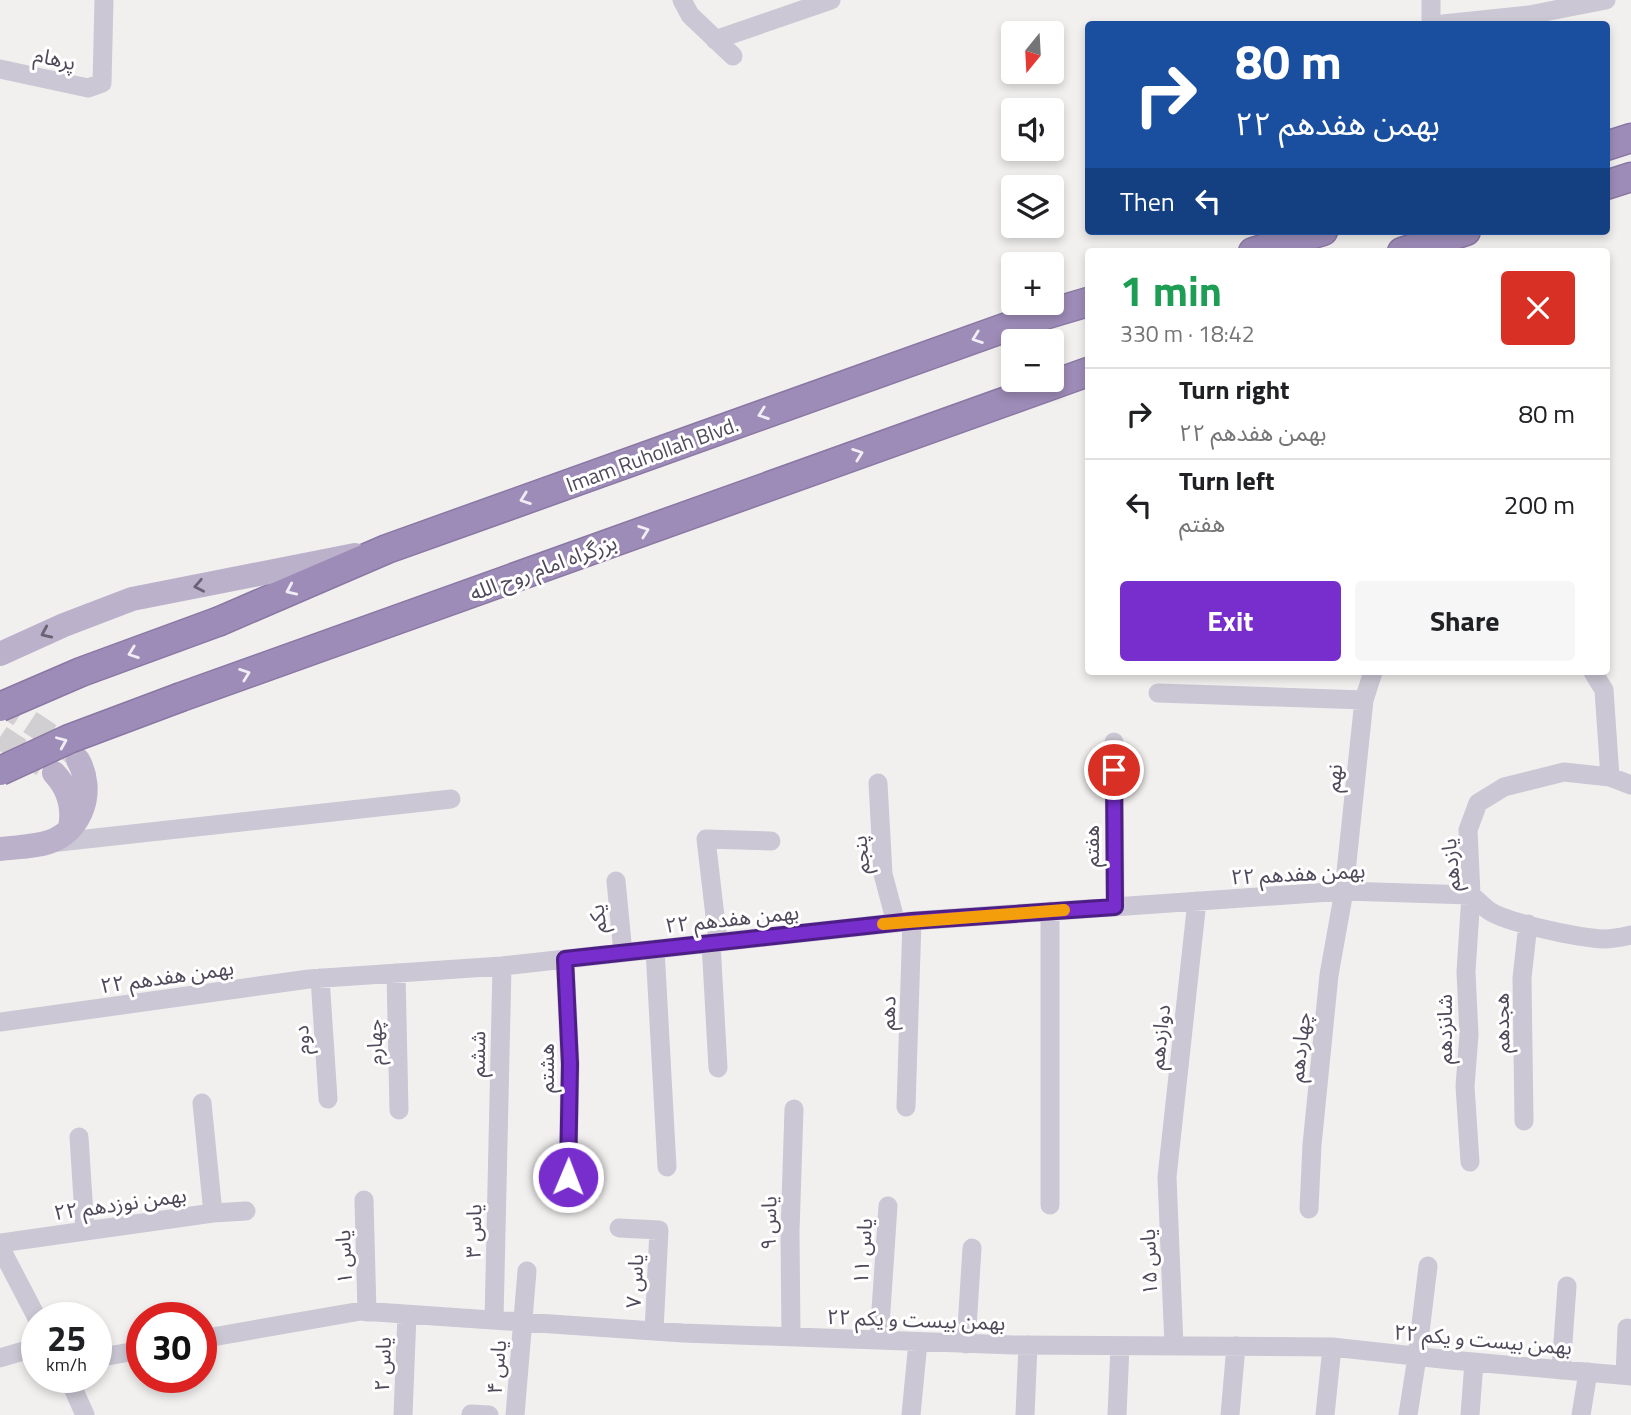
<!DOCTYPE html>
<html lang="en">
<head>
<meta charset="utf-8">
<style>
  body { margin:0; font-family:"Titillium Web","Noto Sans Arabic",sans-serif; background:#f6f6f6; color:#202124; height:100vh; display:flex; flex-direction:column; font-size:26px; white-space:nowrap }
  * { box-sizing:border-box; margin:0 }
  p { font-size:23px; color:#757577 }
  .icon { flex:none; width:38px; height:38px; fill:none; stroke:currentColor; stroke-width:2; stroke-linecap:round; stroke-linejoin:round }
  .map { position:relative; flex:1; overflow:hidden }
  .drawer { position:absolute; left:1085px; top:248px; width:525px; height:427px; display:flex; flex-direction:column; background:#fff; border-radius:7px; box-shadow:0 4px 10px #0003 }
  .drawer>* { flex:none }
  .guide { position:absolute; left:1085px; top:21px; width:525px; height:214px; border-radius:7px; box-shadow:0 4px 10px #0003; background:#1a4fa0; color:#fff; overflow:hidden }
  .needle { width:46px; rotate:198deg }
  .buttons { position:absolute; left:1001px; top:21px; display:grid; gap:14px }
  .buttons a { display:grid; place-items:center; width:63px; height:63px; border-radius:7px; background:#fff; box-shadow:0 4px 10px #0003; font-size:35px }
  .speed { position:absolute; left:21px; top:1302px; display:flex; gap:14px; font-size:35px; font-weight:700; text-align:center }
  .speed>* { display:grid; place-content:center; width:91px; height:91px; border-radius:50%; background:#fff; box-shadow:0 4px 10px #0003; line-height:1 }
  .speed small { font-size:18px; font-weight:400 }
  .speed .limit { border:10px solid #d22; background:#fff; color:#111 }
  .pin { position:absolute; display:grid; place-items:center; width:60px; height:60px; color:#fff; margin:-30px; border:4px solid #fff; border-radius:50%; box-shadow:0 2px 7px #0007 }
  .me { position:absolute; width:77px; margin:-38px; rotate:1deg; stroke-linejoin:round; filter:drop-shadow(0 0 5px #0008) }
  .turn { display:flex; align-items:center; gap:24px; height:147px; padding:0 35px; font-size:32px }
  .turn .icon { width:91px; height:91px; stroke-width:2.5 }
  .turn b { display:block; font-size:49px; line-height:60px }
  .then { display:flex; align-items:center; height:66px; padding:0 35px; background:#0003; gap:14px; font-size:26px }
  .round { display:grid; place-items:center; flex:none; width:74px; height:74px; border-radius:7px; background:#f6f6f6 }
  .overview { display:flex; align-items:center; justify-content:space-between; height:119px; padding:0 35px }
  h1 { font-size:42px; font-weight:700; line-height:52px; color:#1e9e55 }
  .action { display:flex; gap:14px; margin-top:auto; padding:14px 35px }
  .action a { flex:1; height:80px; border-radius:7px; background:#772ecc; color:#fff; font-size:28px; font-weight:700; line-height:80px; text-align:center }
  .action a+a { background:#f6f6f6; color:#202124 }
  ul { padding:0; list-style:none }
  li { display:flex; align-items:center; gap:21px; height:91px; padding:0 35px; border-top:2px solid #e0e0e0 }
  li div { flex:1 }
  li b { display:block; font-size:26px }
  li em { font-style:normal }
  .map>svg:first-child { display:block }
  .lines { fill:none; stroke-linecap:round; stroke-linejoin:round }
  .major-tunnel { stroke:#d1cfd1; stroke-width:24; stroke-dasharray:24 12; stroke-linecap:butt }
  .highway-casing { stroke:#8a77a3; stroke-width:31 }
  .minor { stroke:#cbc7d4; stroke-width:19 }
  .major { stroke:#bbb1ca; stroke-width:24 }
  .highway { stroke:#9e8cb8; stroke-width:28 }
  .highway-bridge-casing { stroke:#8a77a3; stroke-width:31; stroke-linecap:butt }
  .highway-bridge { stroke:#9e8cb8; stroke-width:28 }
  .oneway { stroke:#f0eef4 }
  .oneway2 { stroke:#6a6376 }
  .route-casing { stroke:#4d1e85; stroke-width:18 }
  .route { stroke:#772ecc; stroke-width:12 }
  .slow { stroke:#f59e0b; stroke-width:12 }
  .labels { text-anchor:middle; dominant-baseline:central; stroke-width:6; stroke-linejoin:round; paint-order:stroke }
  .street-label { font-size:21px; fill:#4f495a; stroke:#fff }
</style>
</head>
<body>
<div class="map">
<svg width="1631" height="1415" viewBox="0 0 1631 1415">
  <rect width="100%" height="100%" fill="#f1f0ef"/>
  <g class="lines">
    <!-- major-tunnel -->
    <path class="major-tunnel" d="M0,702l66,44 8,8
      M0,737l43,28"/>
    <defs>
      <path id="highway" d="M1606,146l25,-8
        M1606,185l25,-8
        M1253,252l70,-21
        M1402,252l64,-21
        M220,621l167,-72 637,-228 64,-19
        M181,697l907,-325"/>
    </defs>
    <!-- highway casing -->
    <use href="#highway" class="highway-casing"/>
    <!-- minor -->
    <path class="minor" d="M682,0l8,15 43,41
      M1431,24v-24
      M1443,24l86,-9 77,-15
      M715,40l116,-40
      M0,69l88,19 14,-5 2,-83
      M1593,672l11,18 6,87
      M1158,693l206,7
      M1114,742l1,165
      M878,783l5,91 13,49
      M50,843l401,-44
      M616,881l7,72
      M1471,895c6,5 11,10 17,15 18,13 92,28 116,29 9,0 18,-2 27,-4
      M1050,911v294
      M718,942l-12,-103 65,2
      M711,943l7,125
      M655,949l12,218
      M565,959l5,105 -2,113
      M396,973l3,137
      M320,978l8,121
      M0,1022l309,-43 193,-13 410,-45 432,-30 127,4
      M202,1103l11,110
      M906,1107l6,-186
      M1524,1121l-2,-143 6,-54
      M79,1137l6,94
      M1470,1162l-5,-76 4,-51 -3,-63 5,-77 -3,-65 10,-27 26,-16 60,-15 46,5 21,8
      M364,1200l3,112
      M1309,1209l3,-64 17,-170 15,-84 20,-191 9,-28
      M619,1228l40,2 -5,101
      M0,1243l213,-30 33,-2
      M0,1247l37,71
      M494,1320l8,-354
      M791,1337l-1,-105 4,-123
      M201,1339l160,-28 322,22 331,12 318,2 119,13 180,16
      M879,1340l9,-134
      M966,1344l6,-96
      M1174,1346l-7,-169 30,-276
      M0,1358l37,-11
      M96,1358l46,-8
      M1561,1370l6,-84
      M1625,1375l2,-47
      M68,1377l17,38
      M471,1414l18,1
      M403,1415l4,-100
      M515,1415l12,-144
      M911,1415l7,-73
      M1025,1415l3,-70
      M1117,1415l3,-69
      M1230,1415l6,-69
      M1325,1415l7,-68
      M1408,1415l9,-58 11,-91
      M1470,1415l4,-53
      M1581,1415l7,-43"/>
    <!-- major -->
    <path class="major" d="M0,654l64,-29 68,-26 223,-44
      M54,773c15,16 20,34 16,55
      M0,849c16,-2 34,-2 49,-7 34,-12 46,-52 29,-82"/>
    <!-- highway -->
    <use href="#highway" class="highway"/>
    <defs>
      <path id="highway-bridge" d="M0,707l81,-35 139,-51
        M0,771l69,-32 112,-42"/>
    </defs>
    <!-- highway-bridge casing -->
    <use href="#highway-bridge" class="highway-bridge-casing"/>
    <!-- highway-bridge -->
    <use href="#highway-bridge" class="highway-bridge"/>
  </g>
  <!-- one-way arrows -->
  <defs><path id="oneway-chevron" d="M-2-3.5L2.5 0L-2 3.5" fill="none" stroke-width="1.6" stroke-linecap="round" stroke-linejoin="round" transform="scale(1.75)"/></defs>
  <g class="oneway">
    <use href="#oneway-chevron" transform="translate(977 338) rotate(160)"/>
    <use href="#oneway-chevron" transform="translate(763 414) rotate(160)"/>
    <use href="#oneway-chevron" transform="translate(858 454) rotate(-20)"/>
    <use href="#oneway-chevron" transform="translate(525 499) rotate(160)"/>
    <use href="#oneway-chevron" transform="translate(644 531) rotate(-20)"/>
    <use href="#oneway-chevron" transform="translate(291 590) rotate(156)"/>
    <use href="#oneway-chevron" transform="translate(133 653) rotate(160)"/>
    <use href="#oneway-chevron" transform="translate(245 674) rotate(-20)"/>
    <use href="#oneway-chevron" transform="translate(62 742) rotate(-23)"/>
  </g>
  <g class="oneway2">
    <use href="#oneway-chevron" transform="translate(199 586) rotate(169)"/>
    <use href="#oneway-chevron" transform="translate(46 633) rotate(156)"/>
  </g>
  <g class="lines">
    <defs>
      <path id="route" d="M568,1177l2,-113 -5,-105 347,-38 203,-14 -1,-137"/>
    </defs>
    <!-- route casing -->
    <use href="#route" class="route-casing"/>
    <!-- route -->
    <use href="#route" class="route"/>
    <!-- slow -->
    <path class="slow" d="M883,924l181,-14"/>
  </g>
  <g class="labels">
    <!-- street labels -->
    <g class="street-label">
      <text transform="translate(55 58) rotate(12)">پرهام</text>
      <text transform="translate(652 454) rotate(-20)">Imam Ruhollah Blvd.</text>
      <text transform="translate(543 567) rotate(-20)">بزرگراه امام روح الله</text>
      <text transform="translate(1333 778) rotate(-84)">نهم</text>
      <text transform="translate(1091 846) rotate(-90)">هفتم</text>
      <text transform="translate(860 855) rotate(-95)">پنجم</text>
      <text transform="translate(1450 865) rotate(-95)">یازدهم</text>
      <text transform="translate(1298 873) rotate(-3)">۲۲ بهمن هفدهم</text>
      <text transform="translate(732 918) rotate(-6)">۲۲ بهمن هفدهم</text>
      <text transform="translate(597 919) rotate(-96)">یکم</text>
      <text transform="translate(167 976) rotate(-8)">۲۲ بهمن هفدهم</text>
      <text transform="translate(887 1013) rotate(-88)">دهم</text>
      <text transform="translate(1501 1023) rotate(-91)">هجدهم</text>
      <text transform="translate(1444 1029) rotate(-90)">شانزدهم</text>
      <text transform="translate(1159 1037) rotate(-84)">دوازدهم</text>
      <text transform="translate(301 1040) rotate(-94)">دوم</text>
      <text transform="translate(374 1042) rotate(-91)">چهارم</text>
      <text transform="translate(1299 1047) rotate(-84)">چهاردهم</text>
      <text transform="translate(477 1054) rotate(-89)">ششم</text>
      <text transform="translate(546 1068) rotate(-90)">هشتم</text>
      <text transform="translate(120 1203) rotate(-8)">۲۲ بهمن نوزدهم</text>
      <text transform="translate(768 1223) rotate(-89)">یاس ۹</text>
      <text transform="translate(473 1231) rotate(-89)">یاس ۳</text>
      <text transform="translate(862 1251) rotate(-86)">یاس ۱۱</text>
      <text transform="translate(343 1257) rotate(-92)">یاس ۱</text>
      <text transform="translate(1148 1262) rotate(-92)">یاس ۱۵</text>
      <text transform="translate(634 1281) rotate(-87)">یاس ۷</text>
      <text transform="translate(916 1319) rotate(2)">۲۲ بهمن بیست و یکم</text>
      <text transform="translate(1483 1339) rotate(5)">۲۲ بهمن بیست و یکم</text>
      <text transform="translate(382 1364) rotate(-88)">یاس ۲</text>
      <text transform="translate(496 1367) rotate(-85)">یاس ۴</text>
    </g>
  </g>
</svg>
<div class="buttons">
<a><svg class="needle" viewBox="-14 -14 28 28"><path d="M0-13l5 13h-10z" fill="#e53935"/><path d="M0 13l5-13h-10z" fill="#757577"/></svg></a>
<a><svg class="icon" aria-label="sound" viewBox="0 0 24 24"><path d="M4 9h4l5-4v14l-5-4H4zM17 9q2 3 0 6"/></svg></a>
<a><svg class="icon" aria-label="layers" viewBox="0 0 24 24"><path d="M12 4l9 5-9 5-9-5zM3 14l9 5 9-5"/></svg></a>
<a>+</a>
<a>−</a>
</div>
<div class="speed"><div>25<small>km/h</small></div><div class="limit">30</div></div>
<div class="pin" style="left:1114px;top:770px;background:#d93025"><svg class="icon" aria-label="arrive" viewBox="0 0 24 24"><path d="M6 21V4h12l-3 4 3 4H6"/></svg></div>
<svg class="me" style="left:568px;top:1177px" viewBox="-20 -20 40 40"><circle r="17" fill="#772ecc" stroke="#fff" stroke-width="3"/><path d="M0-11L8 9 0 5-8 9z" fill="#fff"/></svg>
<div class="guide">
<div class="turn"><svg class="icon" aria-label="right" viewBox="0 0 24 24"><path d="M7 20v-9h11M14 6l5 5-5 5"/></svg><div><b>80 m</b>۲۲ بهمن هفدهم</div></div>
<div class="then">Then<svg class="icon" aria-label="left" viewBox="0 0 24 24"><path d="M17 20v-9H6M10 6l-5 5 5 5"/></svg></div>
</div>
<section class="drawer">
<div class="overview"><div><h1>1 min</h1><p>330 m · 18:42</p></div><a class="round" style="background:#d93025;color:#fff"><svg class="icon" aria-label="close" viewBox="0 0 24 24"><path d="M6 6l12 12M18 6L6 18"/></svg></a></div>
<ul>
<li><svg class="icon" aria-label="right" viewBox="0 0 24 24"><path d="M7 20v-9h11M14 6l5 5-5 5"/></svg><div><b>Turn right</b><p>۲۲ بهمن هفدهم</p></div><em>80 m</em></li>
<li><svg class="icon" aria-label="left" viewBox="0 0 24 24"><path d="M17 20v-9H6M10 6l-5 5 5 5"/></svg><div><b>Turn left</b><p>هفتم</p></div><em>200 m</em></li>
</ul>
<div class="action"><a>Exit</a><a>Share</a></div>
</section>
</div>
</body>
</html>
